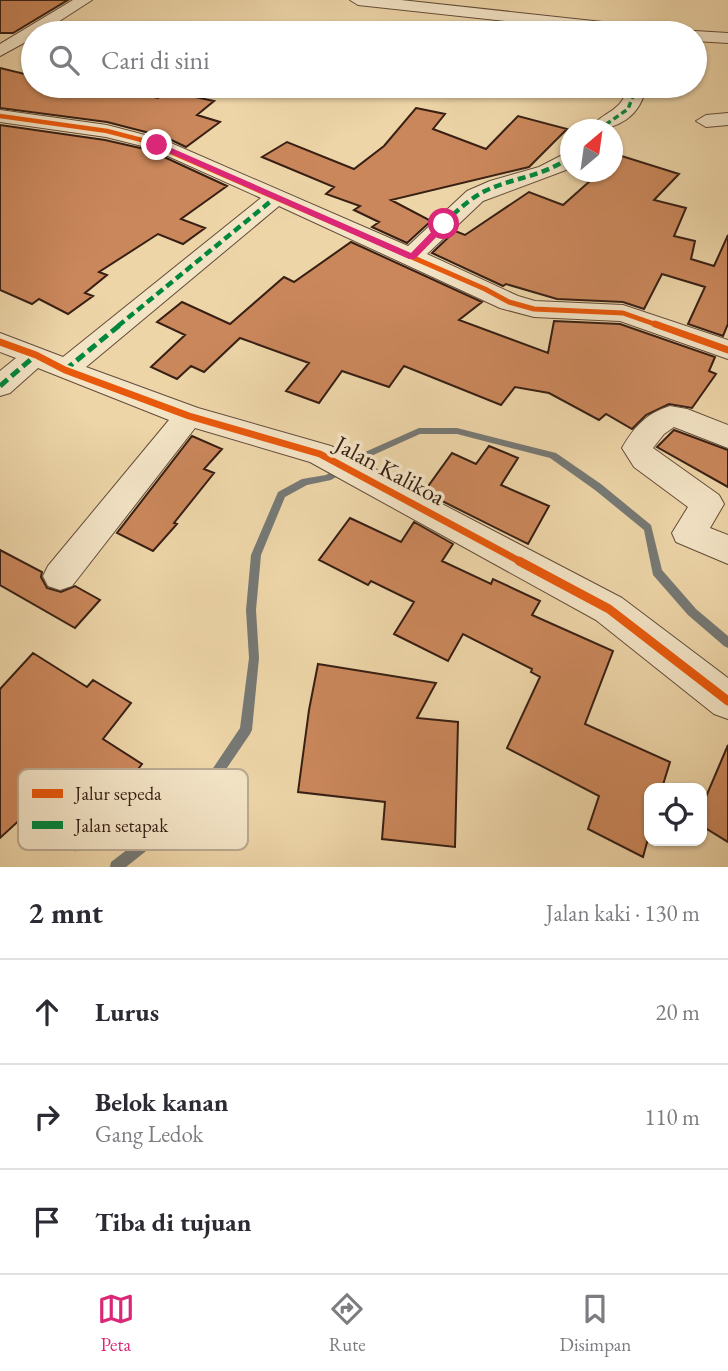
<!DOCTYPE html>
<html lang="id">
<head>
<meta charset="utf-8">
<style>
	:root { --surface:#fff; --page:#f7f7f7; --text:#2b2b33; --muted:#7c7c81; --line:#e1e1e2; --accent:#db2777 }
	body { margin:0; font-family:"EB Garamond",serif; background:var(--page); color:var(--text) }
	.controls { position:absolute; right:21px; bottom:21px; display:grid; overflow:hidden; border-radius:14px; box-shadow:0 2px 5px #0004 }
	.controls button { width:63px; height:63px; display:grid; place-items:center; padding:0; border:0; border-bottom:2px solid var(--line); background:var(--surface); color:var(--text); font:35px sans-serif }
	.compass { position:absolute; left:560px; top:119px; width:63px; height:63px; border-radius:50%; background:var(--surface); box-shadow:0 2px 5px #0004; rotate:29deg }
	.stop { position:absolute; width:21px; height:21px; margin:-16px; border:5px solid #db2777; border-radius:50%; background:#fff }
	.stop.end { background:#db2777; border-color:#fff; box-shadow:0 2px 7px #0008 }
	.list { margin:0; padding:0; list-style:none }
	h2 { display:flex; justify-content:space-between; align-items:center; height:91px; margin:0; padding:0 28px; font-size:30px }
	h2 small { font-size:23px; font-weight:400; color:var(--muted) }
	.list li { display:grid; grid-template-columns:46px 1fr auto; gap:21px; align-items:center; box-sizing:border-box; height:105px; padding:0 28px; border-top:2px solid var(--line) }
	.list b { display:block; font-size:26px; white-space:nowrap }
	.list p { margin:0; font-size:23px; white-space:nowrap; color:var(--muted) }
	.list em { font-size:23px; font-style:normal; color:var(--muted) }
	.icon { flex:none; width:38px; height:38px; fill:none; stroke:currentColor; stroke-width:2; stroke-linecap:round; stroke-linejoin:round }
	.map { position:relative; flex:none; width:728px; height:867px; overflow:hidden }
	.search { position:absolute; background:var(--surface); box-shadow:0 2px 5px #0004; left:21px; right:21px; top:21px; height:77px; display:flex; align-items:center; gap:18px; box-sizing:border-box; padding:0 24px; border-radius:38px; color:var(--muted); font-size:26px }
	.sheet { height:406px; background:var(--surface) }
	nav { display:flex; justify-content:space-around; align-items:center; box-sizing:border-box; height:98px; border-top:2px solid var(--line); background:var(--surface); font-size:19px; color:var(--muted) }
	nav a { display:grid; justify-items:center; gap:4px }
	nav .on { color:var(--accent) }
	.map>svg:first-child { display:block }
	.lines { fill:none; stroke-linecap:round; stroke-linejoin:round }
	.stream { fill:#767975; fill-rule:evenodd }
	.building { fill:#ca875b; stroke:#371f14; stroke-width:2 }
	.minor-casing { stroke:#644c39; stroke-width:2 }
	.minor { fill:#f3e4c6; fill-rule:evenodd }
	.quiet-far2 { stroke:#00873e; stroke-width:3.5; stroke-dasharray:6 3.5; stroke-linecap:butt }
	.quiet-far1 { stroke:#00873e; stroke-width:4.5; stroke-dasharray:8 4.5; stroke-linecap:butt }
	.quiet { stroke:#00873e; stroke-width:5; stroke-dasharray:10 5; stroke-linecap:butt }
	.cycleway-far3-casing { stroke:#f3e4c6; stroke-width:7 }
	.cycleway-far2-casing { stroke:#f3e4c6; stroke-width:9 }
	.cycleway-far1-casing { stroke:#f3e4c6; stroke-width:11 }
	.cycleway-casing { stroke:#f3e4c6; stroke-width:13 }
	.cycleway-far3 { stroke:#e8590c; stroke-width:4.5 }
	.cycleway-far2 { stroke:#e8590c; stroke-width:5 }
	.cycleway-far1 { stroke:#e8590c; stroke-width:7 }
	.cycleway { stroke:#e8590c; stroke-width:9 }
	.route { fill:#db2777 }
	.labels { text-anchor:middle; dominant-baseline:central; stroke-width:7; stroke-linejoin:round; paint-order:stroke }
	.street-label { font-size:24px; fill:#371f14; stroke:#f3e4c6 }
	.key { fill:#f3e4c6; stroke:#bba991; stroke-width:2 }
	.key-label { font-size:19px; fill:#371f14 }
</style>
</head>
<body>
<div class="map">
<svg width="728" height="867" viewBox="0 0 728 867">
	<rect width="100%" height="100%" fill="#edd5a8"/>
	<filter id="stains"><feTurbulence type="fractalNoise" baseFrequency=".00286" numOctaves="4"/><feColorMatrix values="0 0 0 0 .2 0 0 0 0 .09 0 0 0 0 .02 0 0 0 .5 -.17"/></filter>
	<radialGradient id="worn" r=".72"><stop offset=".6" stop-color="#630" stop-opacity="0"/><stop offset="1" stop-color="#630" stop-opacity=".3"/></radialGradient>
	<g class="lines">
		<path class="stream" d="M419 428H457L556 453 601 484 651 525 662 570 696 609 728 636V648L724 646 688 615 653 575 644 530 595 490 550 458 457 434H420L371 456 331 480 307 485 285 497 261 555 256 610 259 658 252 730 250 734 199 809 126 867H110L111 862 191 801 240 728 249 658 246 610 251 555 278 492 302 479 326 475 365 452Z"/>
	</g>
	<path class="building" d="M0 0H68L13 33H0Z
		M0 68 33 76V86H102L158 98 168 91 214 101 197 115 220 122 186 147 165 137 107 122 0 108Z
		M416 108 445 114 433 129 486 149 518 116 567 129 529 167 391 200 431 221 407 243 372 227 379 222 354 210 360 206 326 194 334 187 262 157 287 142 354 169 384 146Z
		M0 125 105 140 149 150 227 186 181 219 205 228 183 244 158 234 99 272 107 275 85 293 93 296 68 314 39 299 32 304 0 290Z
		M612 153 679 174 654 200 686 208 674 236 695 241 691 259 714 266 728 235V324L723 336 688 324 705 287 662 274 644 309 623 302 557 299 506 284 503 286 432 253 455 231 465 235 529 192 563 205 600 172H612Z
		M351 242 482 302 459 320 548 353 554 321 620 324 715 357 709 371 716 374 692 408 669 404 646 415 632 429 606 414 599 420 549 393 515 387 501 405 404 366 389 387 342 371 319 403 286 391 309 363 240 338 204 372 191 366 177 379 151 367 185 335 157 322 182 302 230 324 284 277 294 282Z
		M674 430 728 450V487L657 447Z
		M192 436 222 449 204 469 214 473 174 523 177 524 153 551 117 533Z
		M489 446 518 458 501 485 549 506 528 544 424 492 452 453 476 464Z
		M350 518 401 542 414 522 453 544 442 561 491 584 493 579 540 601 532 615 613 651 585 724 670 762 662 788H649V835L643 857 588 829 599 796 507 748 540 677 531 672 532 669 463 634 448 661 394 634 414 602 371 581 368 585 319 560Z
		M0 550 42 572 41 577 47 588 61 592 75 586 100 600 75 628 0 585Z
		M33 653 87 687 93 680 131 703 103 739 142 764 75 850 26 814 0 838V689Z
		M318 664 436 683 417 718 458 722 455 847 382 839 385 802 298 792 309 710Z
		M728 745V842L702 826V806Z"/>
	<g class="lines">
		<defs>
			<path id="minor" d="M73 0H92L41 33H33V38L0 56V44Z
				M350 0H401L658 28 666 33H615L358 5Z
				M695 31 728 33V43L695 41V33H688Z
				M628 86H646C641 117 617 130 588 130 604 110 622 113 628 86Z
				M0 110 107 125 164 140 408 246 467 191 490 181 539 167 570 151V167L566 170 483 201 427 254 518 296 535 301 623 305 728 340V359L620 321 534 317 500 308 279 206 86 367 198 408 331 446 622 598 728 678V719L714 714 596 620 310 462 195 428 72 586 60 590 48 586 43 576 48 566 169 420 38 368 10 393 0 396V371L16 358 0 352V333L63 357 261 198 150 148 106 137 0 122Z
				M728 113V125L706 127 696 121 706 115Z
				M670 406 687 409 728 425V448L674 427 664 434 653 448 719 495 724 504 710 528 728 535V564L676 542 672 533 688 507 634 467 622 448C634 427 647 413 670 406Z"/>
		</defs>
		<use href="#minor" class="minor-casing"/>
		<use href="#minor" class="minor"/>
		<path class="quiet-far2" d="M598 130 628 109 637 86"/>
		<path class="quiet-far1" d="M416 258 412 256C433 236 460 203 485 191 514 177 543 177 570 157
			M118 326 276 197"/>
		<path class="quiet" d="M65 370 121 324
			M0 386 36 355"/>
		<defs>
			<path id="cycleway-far3" d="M0 116 107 131 153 143"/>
			<path id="cycleway-far2" d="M146 141 485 289 509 302 534 309 623 313 660 326"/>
			<path id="cycleway-far1" d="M655 324 728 350
				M0 342 36 355 65 370 189 416 320 454 523 563"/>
			<path id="cycleway" d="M519 561 609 609 728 701"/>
		</defs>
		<use href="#cycleway-far3" class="cycleway-far3-casing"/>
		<use href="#cycleway-far2" class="cycleway-far2-casing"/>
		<use href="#cycleway-far1" class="cycleway-far1-casing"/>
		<use href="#cycleway" class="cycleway-casing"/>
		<use href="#cycleway-far3" class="cycleway-far3"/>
		<use href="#cycleway-far2" class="cycleway-far2"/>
		<use href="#cycleway-far1" class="cycleway-far1"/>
		<use href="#cycleway" class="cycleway"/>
	</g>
	<path class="route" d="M154 143H160L411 253 441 222 449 224 415 259H409L154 146Z"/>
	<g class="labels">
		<g class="street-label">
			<text transform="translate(390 470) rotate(28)">Jalan Kalikoa</text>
		</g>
	</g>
	<rect x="18" y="769" width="230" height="81" rx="10" class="key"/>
	<rect x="32" y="789" width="31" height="9" fill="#e8590c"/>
	<rect x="32" y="821" width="31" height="8" fill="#00873e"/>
	<g class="key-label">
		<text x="75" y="800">Jalur sepeda</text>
		<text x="75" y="832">Jalan setapak</text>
	</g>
	<rect width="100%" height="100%" filter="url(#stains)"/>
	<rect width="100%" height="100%" fill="url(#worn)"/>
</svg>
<div class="controls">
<button><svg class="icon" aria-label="locate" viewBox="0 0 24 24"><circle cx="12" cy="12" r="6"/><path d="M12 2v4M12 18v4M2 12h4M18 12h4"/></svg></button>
</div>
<svg class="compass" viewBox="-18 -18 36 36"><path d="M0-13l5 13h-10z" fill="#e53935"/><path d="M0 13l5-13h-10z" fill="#7c7c81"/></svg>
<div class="stop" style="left:444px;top:224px"></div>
<div class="stop end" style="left:157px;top:145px"></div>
<div class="search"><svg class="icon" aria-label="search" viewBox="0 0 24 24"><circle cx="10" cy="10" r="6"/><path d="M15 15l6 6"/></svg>Cari di sini</div>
</div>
<section class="sheet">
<h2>2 mnt<small>Jalan kaki · 130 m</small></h2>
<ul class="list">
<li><svg class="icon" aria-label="ahead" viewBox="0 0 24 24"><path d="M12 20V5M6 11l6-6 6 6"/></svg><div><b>Lurus</b></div><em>20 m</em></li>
<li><svg class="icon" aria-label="right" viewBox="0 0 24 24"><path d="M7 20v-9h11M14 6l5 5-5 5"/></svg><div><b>Belok kanan</b><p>Gang Ledok</p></div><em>110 m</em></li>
<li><svg class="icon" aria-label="arrive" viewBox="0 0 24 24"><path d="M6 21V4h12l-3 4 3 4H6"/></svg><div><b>Tiba di tujuan</b></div></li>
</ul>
</section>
<nav>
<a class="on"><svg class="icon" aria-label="map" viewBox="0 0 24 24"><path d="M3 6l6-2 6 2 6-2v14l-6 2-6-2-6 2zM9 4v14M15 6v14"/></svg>Peta</a>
<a><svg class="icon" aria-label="directions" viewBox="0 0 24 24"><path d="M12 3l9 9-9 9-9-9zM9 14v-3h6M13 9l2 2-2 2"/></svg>Rute</a>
<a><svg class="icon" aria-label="saved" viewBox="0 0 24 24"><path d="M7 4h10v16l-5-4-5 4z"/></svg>Disimpan</a>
</nav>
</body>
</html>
